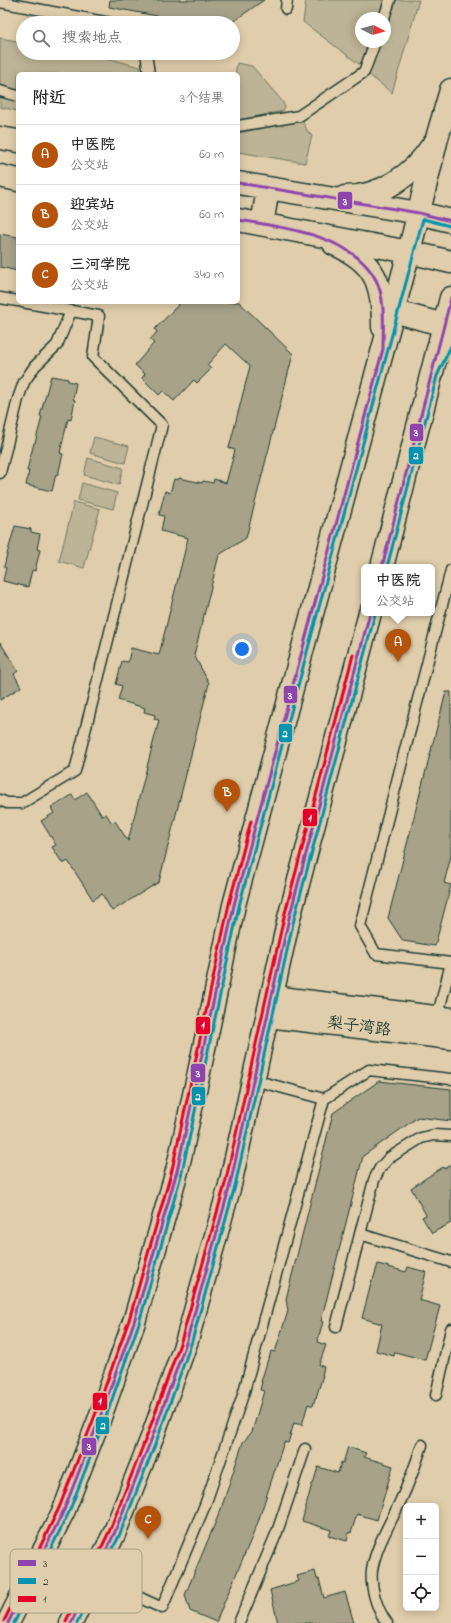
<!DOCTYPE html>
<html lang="zh">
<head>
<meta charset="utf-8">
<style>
	:root { --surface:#fff; --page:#f6f6f6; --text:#222; --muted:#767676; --line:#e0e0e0; --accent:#b45309 }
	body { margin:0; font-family:"Indie Flower","LXGW WenKai TC",sans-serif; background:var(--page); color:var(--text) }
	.controls { position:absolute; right:12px; bottom:12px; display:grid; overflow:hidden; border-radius:6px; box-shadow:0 2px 10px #0003 }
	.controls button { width:36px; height:36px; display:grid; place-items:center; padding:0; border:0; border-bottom:1px solid var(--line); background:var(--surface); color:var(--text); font:20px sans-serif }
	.compass { position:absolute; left:355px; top:12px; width:36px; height:36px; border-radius:50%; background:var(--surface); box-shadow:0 2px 10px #0003; rotate:96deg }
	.you { position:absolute; left:242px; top:649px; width:14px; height:14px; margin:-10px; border:3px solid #fff; border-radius:50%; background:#1a73e8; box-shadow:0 0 0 6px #1a73e833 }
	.badge { display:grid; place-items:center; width:26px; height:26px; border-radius:50%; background:var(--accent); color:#fff; font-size:13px; font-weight:700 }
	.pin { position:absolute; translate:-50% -33px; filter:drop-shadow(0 1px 2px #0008) }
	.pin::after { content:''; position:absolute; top:21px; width:14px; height:12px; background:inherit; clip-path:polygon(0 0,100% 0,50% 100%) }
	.popup { position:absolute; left:361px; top:564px; width:74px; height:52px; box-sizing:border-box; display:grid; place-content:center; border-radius:6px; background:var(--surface); filter:drop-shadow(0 1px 3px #0005); font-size:13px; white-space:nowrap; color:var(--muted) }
	.popup b { font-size:15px; color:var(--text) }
	.popup::after { content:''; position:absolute; left:50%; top:100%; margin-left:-8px; border:8px solid transparent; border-top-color:var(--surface) }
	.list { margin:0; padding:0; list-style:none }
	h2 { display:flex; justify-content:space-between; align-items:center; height:52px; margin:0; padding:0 16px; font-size:17px }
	h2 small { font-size:13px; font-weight:400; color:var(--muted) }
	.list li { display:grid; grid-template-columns:26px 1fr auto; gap:12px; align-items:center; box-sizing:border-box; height:60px; padding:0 16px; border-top:1px solid var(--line) }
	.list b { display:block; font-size:15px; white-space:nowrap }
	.list p { margin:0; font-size:13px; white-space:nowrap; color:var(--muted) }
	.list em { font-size:13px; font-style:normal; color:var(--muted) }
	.icon { flex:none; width:22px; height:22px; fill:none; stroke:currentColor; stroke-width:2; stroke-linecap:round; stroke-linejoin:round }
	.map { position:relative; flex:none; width:451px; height:1623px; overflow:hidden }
	.search { position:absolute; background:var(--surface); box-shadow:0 2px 10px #0003; left:16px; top:16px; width:224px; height:44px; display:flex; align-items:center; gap:10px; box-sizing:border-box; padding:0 14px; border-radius:22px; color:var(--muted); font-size:15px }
	.panel { position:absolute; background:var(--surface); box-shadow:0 2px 10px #0003; left:16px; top:72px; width:224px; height:232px; border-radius:6px }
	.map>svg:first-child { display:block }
	.green { fill:#bdb396; stroke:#6e7865 }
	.building { fill:#a7a288; stroke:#1f3d34 }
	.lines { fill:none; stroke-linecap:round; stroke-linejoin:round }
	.lane-casing { stroke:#1f3d34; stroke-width:13 }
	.secondary-casing { stroke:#1f3d34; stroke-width:25 }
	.primary-casing { stroke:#1f3d34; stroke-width:25 }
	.lane { stroke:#e0cdab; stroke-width:10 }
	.secondary { stroke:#e0cdab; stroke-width:22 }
	.primary { stroke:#e0cdab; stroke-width:22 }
	.bus-1-casing { stroke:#e0cdab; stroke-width:6 }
	.bus-2-casing { stroke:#e0cdab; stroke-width:6 }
	.bus-3-casing { stroke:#e0cdab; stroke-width:6 }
	.bus-1 { stroke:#8e44ad; stroke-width:3 }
	.bus-2 { stroke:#0693af; stroke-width:3 }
	.bus-3 { stroke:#e4002b; stroke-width:3 }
	.labels { text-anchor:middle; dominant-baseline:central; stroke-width:3; stroke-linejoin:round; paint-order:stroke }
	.street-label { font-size:16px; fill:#1f3d34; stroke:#e0cdab }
	.key { fill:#e0cdab; stroke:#a6a287; stroke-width:1 }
	.key-label { font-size:11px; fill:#1f3d34 }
	.line-badge { stroke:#e0cdab; stroke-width:1.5 }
	.badge-label { font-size:11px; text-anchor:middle; font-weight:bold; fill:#fff }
</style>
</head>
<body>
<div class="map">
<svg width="451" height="1623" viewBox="0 0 451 1623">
	<rect width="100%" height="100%" fill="#e0cdab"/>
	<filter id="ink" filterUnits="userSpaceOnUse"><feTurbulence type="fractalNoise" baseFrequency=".025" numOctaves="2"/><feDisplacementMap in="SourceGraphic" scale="8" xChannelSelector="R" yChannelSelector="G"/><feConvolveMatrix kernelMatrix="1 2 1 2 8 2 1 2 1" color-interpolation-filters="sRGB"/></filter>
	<g filter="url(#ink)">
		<path class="green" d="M306 0H384L378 18H361V42H370L363 61 359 64 303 22Z
			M396 0H419L392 93 368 74 380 42H385V30Z
			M0 38 23 42V53H83L103 57 140 67 141 74H18V92L0 87Z
			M237 63 252 66 282 101 285 107 283 111 238 120V74H235Z
			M0 96 18 101V111L0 107Z
			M302 121 308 132 312 136 305 163 238 152V133Z
			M94 437 129 446 125 463 90 453Z
			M88 458 123 468 119 485 84 475Z
			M82 483 117 493 113 509 78 500Z
			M74 502 100 509 84 568 59 561Z"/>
		<path class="building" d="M110 0H264L231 23H194L109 7Z
			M0 234 18 237V271L0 267Z
			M181 302H239L293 354 246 538 219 555 194 655 209 683 159 882 112 911 102 894 93 900 68 861 63 864 52 847 56 845 41 821 54 813 51 808 72 795 75 800 87 792 102 816 106 814 112 823 115 821 128 841 159 720 154 719 155 715 144 712 145 708 118 700 122 686 116 684 122 661 128 662 131 648 159 655 188 538 161 531 164 516 159 515 165 491 170 493 174 479 178 480 179 478 202 483 203 481 213 483 214 479 226 483 235 450 229 448 250 366 226 344 207 365 211 369 197 383 194 380 174 401 163 391 159 395 142 378 145 374 135 365 154 343 150 340 157 332 155 329Z
			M51 376 68 379V381L76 383 73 399 75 400 71 420 68 419 60 453 63 454 58 475 56 474 52 491 26 485 29 471H27L29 462 34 443H35L42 417 40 416Z
			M15 526 31 529V532L40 534 37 549 40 550 35 571 32 570 28 587 3 581 6 568 4 567 6 558Z
			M0 642 18 671 14 674 21 687 0 700Z
			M446 692H451V856L444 883 451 885 435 946 403 941 388 918Z
			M379 1081 451 1089V1121L418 1117 363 1156 321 1321 323 1322 317 1342 326 1345 319 1365 324 1367 322 1375H323L316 1398H315L313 1406 308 1404 302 1425 294 1423 288 1443 284 1442 257 1525 216 1622 190 1611 185 1595 221 1509 243 1442 252 1432 264 1391 260 1390 262 1382H261L268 1359H269L271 1351 275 1352 288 1311 286 1299 333 1113Z
			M451 1164V1223L432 1233 422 1217 426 1215 411 1188 443 1167 444 1169Z
			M378 1264 406 1272 408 1267 426 1272 419 1300 440 1306 425 1360 395 1352 394 1356 376 1351 382 1324 362 1318 372 1280H373Z
			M348 1447 366 1453 364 1457 393 1466 377 1520 357 1514 351 1533 349 1532 347 1541 329 1536 331 1530 302 1521 312 1484H313L318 1467 338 1473 341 1462 343 1463Z
			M315 1571 317 1579H319L324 1598 345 1592 354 1623H278L270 1590 299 1581 297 1576Z"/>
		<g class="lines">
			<defs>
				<path id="lane" d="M0 2 110 23
					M286 9 287 0
					M384 18 390 0
					M146 53 149 74
					M0 91 18 96
					M238 126 299 116 364 72 375 42
					M0 298 18 301
					M0 473 18 399 24 382 35 366 57 345 71 311
					M0 800 7 803H22L75 771 162 425 93 357 99 316 22 302
					M437 1018 451 963 376 954 360 926 451 570
					M254 1080 324 1099
					M360 1234 451 1262
					M336 1327 374 1180 380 1168 389 1158 421 1138 434 1135 451 1136
					M436 1395 451 1329
					M93 1576 162 1608 205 1505 243 1395 324 1099 369 1070 451 1079
					M239 1623 277 1532 305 1449
					M387 1623C377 1610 370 1587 372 1570 376 1546 390 1524 400 1502 409 1483 416 1464 422 1445"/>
				<path id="secondary" d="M272 997 451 1019
					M268 1016 451 1038"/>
				<path id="primary" d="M0 138 18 141
					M0 176 18 180
					M238 183 419 213 451 221
					M345 197C381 197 413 175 432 146
					M238 220 409 252 451 262
					M262 224 268 189
					M334 244C376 262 383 284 383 327
					M393 311 444 325
					M382 567 451 298
					M8 1623 64 1510 99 1420 134 1322 177 1171 198 1077 234 905 409 252 437 138 451 90
					M71 1623 114 1534 153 1435 187 1340 230 1185 289 918 370 613"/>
			</defs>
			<use href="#lane" class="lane-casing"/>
			<use href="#secondary" class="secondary-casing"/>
			<use href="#primary" class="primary-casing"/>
			<use href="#lane" class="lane"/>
			<use href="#secondary" class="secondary"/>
			<use href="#primary" class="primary"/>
			<defs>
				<path id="bus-1" d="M238 183 419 213 451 221
					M382 567 451 298
					M8 1623 64 1510 99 1420 134 1322 177 1171 234 905 383 349C383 327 386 300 376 280 353 235 283 227 238 220
					M71 1623 114 1534 153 1435 187 1340 230 1185 289 918 370 613"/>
				<path id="bus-2" d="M387 567 437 376 451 346
					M14 1623 69 1512 104 1422 139 1323 182 1172 239 906 423 219 450 226
					M77 1623 119 1536 158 1437 192 1341 235 1186 294 919 375 614"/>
				<path id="bus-3" d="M4 1621 59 1508 94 1418 129 1320 172 1170 229 904 251 821
					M66 1621 109 1532 148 1433 182 1338 225 1184 284 917 353 655"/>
			</defs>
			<use href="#bus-1" class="bus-1-casing"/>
			<use href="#bus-2" class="bus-2-casing"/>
			<use href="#bus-3" class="bus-3-casing"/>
			<use href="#bus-1" class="bus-1"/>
			<use href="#bus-2" class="bus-2"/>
			<use href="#bus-3" class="bus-3"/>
		</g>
	</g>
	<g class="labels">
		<g class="street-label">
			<text transform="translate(359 1027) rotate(7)">梨子湾路</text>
		</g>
	</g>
	<rect x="10" y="1549" width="132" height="64" rx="6" class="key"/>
	<rect x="18" y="1560" width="18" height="6" fill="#8e44ad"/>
	<rect x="18" y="1578" width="18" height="6" fill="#0693af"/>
	<rect x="18" y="1596" width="18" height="6" fill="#e4002b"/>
	<g class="key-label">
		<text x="43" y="1567">3</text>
		<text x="43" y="1585">2</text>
		<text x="43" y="1603">1</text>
	</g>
	<g class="line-badge">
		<rect x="337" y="191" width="16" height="19" rx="4" fill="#8e44ad"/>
		<rect x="409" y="423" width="15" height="19" rx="4" fill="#8e44ad"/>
		<rect x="408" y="446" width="16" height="19" rx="4" fill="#0693af"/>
		<rect x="283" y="685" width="15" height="19" rx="4" fill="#8e44ad"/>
		<rect x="278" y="723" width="15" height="20" rx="4" fill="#0693af"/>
		<rect x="302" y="808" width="16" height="19" rx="4" fill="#e4002b"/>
		<rect x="195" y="1016" width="16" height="19" rx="4" fill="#e4002b"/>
		<rect x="190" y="1063" width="16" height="20" rx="4" fill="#8e44ad"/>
		<rect x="191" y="1086" width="15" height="20" rx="4" fill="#0693af"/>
		<rect x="92" y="1392" width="16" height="19" rx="4" fill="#e4002b"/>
		<rect x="95" y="1416" width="15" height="19" rx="4" fill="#0693af"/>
		<rect x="81" y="1437" width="16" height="19" rx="4" fill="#8e44ad"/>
	</g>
	<g class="badge-label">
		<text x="345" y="205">3</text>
		<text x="416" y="436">3</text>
		<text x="416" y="459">2</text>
		<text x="290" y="699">3</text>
		<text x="285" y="737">2</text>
		<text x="310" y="822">1</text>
		<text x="203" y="1029">1</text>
		<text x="198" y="1077">3</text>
		<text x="198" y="1100">2</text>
		<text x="100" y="1405">1</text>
		<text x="103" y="1429">2</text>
		<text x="89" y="1450">3</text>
	</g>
</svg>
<div class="controls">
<button>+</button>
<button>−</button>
<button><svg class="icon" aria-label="locate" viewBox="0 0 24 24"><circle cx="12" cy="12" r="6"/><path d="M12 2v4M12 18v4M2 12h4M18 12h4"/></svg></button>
</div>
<svg class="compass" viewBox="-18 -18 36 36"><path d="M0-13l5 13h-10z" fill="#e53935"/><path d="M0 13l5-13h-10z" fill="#767676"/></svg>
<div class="you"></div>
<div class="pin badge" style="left:398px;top:662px">A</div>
<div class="popup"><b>中医院</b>公交站</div>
<div class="pin badge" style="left:227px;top:812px">B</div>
<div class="pin badge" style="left:148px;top:1539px">C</div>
<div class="search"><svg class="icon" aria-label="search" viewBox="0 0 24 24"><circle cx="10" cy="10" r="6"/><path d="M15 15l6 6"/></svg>搜索地点</div>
<section class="panel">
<h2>附近<small>3个结果</small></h2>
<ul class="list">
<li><span class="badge">A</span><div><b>中医院</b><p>公交站</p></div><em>60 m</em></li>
<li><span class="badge">B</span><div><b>迎宾站</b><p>公交站</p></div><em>60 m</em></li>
<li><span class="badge">C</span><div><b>三河学院</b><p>公交站</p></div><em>340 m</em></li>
</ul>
</section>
</div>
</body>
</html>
